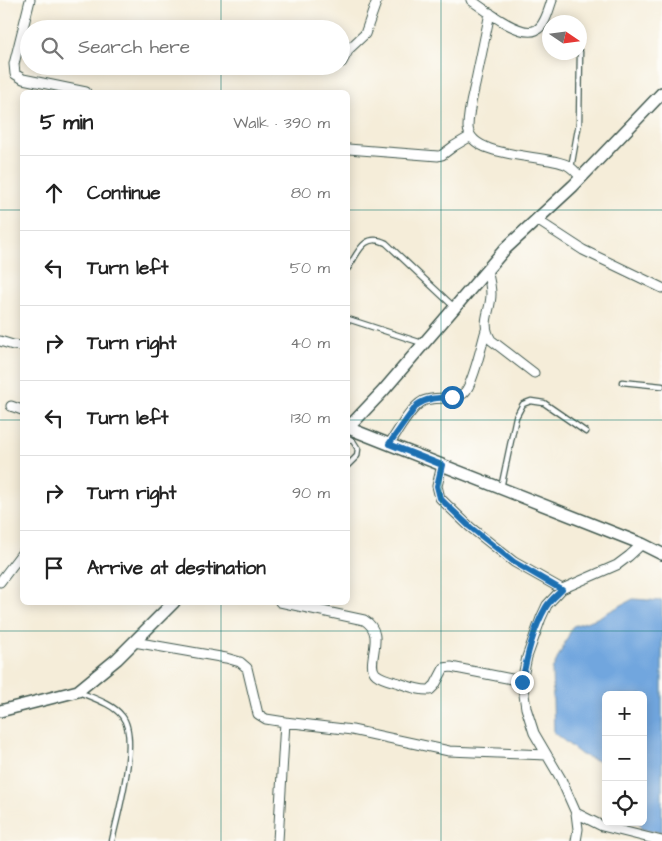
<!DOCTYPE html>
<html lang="en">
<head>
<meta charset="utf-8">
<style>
	:root { --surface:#fff; --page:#f6f6f6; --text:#222; --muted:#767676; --line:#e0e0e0 }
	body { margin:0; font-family:"Architects Daughter",sans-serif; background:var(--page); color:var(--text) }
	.controls { position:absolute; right:15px; bottom:15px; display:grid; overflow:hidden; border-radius:8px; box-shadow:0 2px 12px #0003 }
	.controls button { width:45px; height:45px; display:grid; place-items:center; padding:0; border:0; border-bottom:1px solid var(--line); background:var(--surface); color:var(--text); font:25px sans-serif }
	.compass { position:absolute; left:542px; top:15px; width:45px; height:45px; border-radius:50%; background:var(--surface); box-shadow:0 2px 12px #0003; rotate:103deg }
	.stop { position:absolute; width:15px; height:15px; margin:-11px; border:4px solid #1f6fb2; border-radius:50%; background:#fff }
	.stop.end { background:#1f6fb2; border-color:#fff; box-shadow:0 1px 5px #0008 }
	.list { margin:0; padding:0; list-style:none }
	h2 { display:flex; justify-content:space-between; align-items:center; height:65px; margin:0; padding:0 20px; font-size:21px }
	h2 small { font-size:16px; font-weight:400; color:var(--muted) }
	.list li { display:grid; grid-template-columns:32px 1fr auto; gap:15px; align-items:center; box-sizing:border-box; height:75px; padding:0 20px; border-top:1px solid var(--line) }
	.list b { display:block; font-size:19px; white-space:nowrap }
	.list em { font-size:16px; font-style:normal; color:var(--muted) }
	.icon { flex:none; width:28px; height:28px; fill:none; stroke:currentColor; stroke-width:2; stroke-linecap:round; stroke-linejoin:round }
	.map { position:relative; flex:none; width:662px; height:841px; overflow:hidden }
	.search { position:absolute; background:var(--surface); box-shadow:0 2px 12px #0003; left:20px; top:20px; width:330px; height:55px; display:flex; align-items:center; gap:12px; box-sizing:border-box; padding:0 18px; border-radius:28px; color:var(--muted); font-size:19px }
	.panel { position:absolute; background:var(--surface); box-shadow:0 2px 12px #0003; left:20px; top:90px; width:330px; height:515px; border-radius:8px }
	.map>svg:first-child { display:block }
	.water { fill:#71a6de; stroke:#487289 }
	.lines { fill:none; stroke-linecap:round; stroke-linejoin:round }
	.service-casing { stroke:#3f574d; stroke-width:7 }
	.minor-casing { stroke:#3f574d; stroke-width:11 }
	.tertiary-casing { stroke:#3f574d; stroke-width:14 }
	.service { stroke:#fff; stroke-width:4.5 }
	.minor { stroke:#fff; stroke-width:9 }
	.tertiary { stroke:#fff; stroke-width:11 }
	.route { stroke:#1f6fb2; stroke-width:6 }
	.grid { fill:none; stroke:#0f766e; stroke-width:1; stroke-opacity:0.55 }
</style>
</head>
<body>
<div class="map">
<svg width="662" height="841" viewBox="0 0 662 841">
	<rect width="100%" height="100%" fill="#fdfcf7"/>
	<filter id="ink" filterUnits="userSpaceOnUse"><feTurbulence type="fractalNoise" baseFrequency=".02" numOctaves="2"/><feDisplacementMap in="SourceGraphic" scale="10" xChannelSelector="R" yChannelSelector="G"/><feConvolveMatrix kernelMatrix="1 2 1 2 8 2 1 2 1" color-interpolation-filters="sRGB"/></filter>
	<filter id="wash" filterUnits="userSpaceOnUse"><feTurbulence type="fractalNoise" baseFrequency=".0096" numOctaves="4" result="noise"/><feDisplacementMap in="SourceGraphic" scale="20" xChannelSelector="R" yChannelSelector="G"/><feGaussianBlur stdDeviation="1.12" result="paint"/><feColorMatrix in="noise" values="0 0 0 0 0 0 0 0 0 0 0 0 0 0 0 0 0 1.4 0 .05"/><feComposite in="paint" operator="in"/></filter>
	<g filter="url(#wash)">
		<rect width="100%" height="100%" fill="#f5edd9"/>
		<path class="water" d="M633 599 662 601V832L641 829 639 822H643V695H606V764L582 755 554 733 552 670 573 626 595 619Z"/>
	</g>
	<g filter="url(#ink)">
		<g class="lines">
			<defs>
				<path id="service" d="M571 168 579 123 580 52
					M348 268C358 253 364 232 386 243L453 306
					M348 319 422 343
					M622 382 662 386
					M348 438 353 441 358 449 357 456 348 465
					M501 488 516 417 523 404 531 401 544 403 586 432
					M79 692C93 698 113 704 122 716 140 738 118 813 112 841"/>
				<path id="minor" d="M30 0 14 64 15 74 23 79 86 92
					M471 0C484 9 520 38 536 30 545 26 549 9 552 0
					M490 13C485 37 480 61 475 85 472 98 468 113 468 127 469 159 546 154 567 165 573 168 577 173 581 178
					M342 62 349 49 365 34 377 0
					M348 149 438 156 442 155 454 146 471 136
					M537 220 583 250 662 288
					M487 270C489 278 491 286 491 294 491 312 480 322 491 340L534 373
					M0 341 13 345 22 346
					M11 406 22 410
					M389 444C398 432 410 408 423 401 435 395 454 402 464 393 473 385 482 343 486 330
					M442 465 437 486 440 498 446 504 470 527 514 562 562 589
					M642 544 629 556 617 565 562 589 547 605 541 618 527 657 522 681 526 708 534 733 561 779 576 813 602 826 662 841
					M0 582 22 553
					M280 602 364 620C388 634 364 663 376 674 382 679 392 681 399 683 408 686 419 691 430 690L435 685 444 668 451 667 522 681
					M134 642 226 658 240 662 247 668 258 714 266 719 285 722 278 841
					M285 722 352 730 449 751 547 755
					M576 813 578 829 576 841"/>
				<path id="tertiary" d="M348 428 383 391 505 249 573 186 662 93
					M348 428 642 544 662 554
					M0 711 78 691 117 659 174 602"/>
			</defs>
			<use href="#service" class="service-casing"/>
			<use href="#minor" class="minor-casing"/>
			<use href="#tertiary" class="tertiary-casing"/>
			<use href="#service" class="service"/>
			<use href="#minor" class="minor"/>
			<use href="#tertiary" class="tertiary"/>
		</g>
	</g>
	<g class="lines" filter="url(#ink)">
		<path class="route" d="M452 397C440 398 428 397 417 405L389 444 442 465 437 486 440 498 446 504 470 527 514 562 562 590C557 595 550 600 546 607 533 629 527 656 522 682"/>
	</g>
	<path class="grid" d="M221 0V29M441 0V841M221 66V92M0 210H22M348 210H662M0 420H22M348 420H662M221 602V841M0 631H662"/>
</svg>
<div class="controls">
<button>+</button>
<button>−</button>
<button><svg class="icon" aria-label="locate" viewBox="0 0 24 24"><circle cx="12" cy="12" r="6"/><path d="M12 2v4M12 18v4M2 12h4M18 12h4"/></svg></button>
</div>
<svg class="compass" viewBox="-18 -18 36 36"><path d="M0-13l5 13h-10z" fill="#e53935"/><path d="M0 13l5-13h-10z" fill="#767676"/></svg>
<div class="stop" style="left:452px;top:397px"></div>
<div class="stop end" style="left:522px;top:682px"></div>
<div class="search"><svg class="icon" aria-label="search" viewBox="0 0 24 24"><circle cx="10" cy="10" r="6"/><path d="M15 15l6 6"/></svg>Search here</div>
<section class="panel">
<h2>5 min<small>Walk · 390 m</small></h2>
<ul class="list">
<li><svg class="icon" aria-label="ahead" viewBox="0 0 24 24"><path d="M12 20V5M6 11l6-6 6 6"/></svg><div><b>Continue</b></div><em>80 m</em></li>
<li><svg class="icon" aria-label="left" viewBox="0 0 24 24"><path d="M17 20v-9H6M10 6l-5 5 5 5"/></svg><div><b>Turn left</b></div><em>50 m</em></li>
<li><svg class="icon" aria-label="right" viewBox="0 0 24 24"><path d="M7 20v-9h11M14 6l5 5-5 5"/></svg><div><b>Turn right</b></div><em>40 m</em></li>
<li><svg class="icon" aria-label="left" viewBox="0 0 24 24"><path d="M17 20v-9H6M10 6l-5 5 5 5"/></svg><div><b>Turn left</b></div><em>130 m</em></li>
<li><svg class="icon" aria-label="right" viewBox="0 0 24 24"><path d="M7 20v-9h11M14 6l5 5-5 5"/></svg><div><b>Turn right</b></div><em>90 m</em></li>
<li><svg class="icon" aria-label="arrive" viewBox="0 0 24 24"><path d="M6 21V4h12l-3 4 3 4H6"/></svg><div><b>Arrive at destination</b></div></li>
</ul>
</section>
</div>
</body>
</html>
